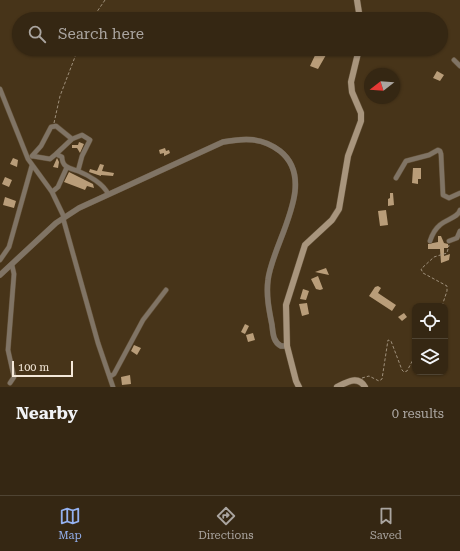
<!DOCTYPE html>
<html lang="en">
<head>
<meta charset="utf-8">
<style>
	:root { --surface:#352713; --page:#3d2f1c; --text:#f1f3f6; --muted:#aaa5a0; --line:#4f4433; --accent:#95b2f1 }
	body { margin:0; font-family:"Roboto Serif",serif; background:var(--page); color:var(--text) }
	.controls { position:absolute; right:12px; bottom:12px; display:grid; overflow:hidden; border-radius:8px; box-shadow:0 1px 3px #0004 }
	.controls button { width:36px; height:36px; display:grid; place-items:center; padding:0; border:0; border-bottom:1px solid var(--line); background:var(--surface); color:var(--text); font:20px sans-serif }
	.compass { position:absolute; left:364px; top:68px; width:36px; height:36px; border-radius:50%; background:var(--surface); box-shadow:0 1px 3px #0004; rotate:253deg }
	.scale { position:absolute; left:12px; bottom:10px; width:61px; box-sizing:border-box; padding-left:4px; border:2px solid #f4e8d9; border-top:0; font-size:11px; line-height:14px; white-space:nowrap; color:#f4e8d9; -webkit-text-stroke:3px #473419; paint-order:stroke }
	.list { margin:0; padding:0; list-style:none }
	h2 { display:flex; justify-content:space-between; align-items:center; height:52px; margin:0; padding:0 16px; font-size:17px }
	h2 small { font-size:13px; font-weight:400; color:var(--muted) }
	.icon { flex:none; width:22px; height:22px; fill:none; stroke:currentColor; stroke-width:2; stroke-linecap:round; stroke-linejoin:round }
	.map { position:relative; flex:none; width:460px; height:387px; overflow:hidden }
	.search { position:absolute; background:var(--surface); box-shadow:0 1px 3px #0004; left:12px; right:12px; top:12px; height:44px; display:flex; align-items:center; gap:10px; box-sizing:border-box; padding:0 14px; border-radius:22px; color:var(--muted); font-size:15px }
	.sheet { height:108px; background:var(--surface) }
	nav { display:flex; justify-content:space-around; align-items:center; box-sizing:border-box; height:56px; border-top:1px solid var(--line); background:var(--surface); font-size:11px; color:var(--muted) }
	nav a { display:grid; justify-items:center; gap:2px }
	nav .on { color:var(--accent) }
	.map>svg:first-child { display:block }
	.building { fill:#b99d79 }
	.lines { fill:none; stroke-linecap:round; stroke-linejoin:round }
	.minor-casing { stroke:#635138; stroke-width:5.5 }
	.tertiary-casing { stroke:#635138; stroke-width:6 }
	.secondary-casing { stroke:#635138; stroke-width:7 }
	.path { stroke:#9f907b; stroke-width:1; stroke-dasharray:3 2; stroke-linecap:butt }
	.minor { stroke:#807465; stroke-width:4.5 }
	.tertiary { stroke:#807465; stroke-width:5.5 }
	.secondary { stroke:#a8957d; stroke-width:6 }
</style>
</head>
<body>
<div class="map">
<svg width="460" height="387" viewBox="0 0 460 387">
	<rect width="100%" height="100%" fill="#473419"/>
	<path class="building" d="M317 51 326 55 318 69 310 66Z
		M437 71 444 75 440 81 433 78Z
		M79 142 84 144 80 153 77 148H72V145H78Z
		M165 148 166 151 169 150 170 153 164 156V153L160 154 159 150Z
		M13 158 18 160 17 167 10 164Z
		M57 158 59 162 58 168 53 167Z
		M100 164 104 165 102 171 114 173 113 176 101 175V176L89 172 90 169 97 171Z
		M413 168H421V179H418V184L412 183Z
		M69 172 93 184 94 188 87 186 85 190 64 182Z
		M5 177 12 180 9 187 2 184Z
		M390 193H393L394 205 388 206V199L390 198Z
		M5 197 16 201 14 208 3 205Z
		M386 210 388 225 380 226 378 211Z
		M438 236H441L444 243 448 244V248H444V256L450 254 449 260 441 263 440 249H428V244L438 242Z
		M326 268 329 275 315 272Z
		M318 276 323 289 320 290 316 289 311 279Z
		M378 286 381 288 378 293 396 305 392 311 369 296 375 287Z
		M303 289 309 291 306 300 300 299Z
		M307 303 309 314 302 316 299 304Z
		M404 313 407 317 402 321 398 317Z
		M245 324 249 326 245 334 241 332Z
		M253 333 255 340 248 342 246 335Z
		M134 345 141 348 137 355 131 351Z
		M130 375 131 384 122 385 121 377Z"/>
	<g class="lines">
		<defs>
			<path id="minor" d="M454 60 460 66
				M0 89 28 159 52 192 64 217
				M72 139 82 135 90 140 82 156 78 171C88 175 104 184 108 194
				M32 156 41 146 51 127 56 126 72 139 56 154
				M32 156 50 159 56 154 62 157C62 167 69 168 78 171
				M396 178 406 161 429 155 438 150 440 151 441 154 443 195 449 198 460 193
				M52 192 58 187 67 167
				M63 218 98 343 113 387
				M430 241C432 235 435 229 440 225 446 219 458 218 460 210
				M449 241 457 238 460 231
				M0 260 9 247 32 165
				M111 376 114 374 143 320 166 290
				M10 383 14 377 8 350 14 274 12 265"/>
			<path id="tertiary" d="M0 275 56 223 79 208 223 142C244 138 262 137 280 151 319 182 272 243 268 280 266 295 269 310 272 325 273 333 273 342 281 346H287"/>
			<path id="secondary" d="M357 0 360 19
				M299 387 296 381 287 346 286 305 305 245 332 220 339 209 348 156 361 121V113L352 92 351 82 359 49
				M337 387C347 382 358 375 365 387"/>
		</defs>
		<use href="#minor" class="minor-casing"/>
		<use href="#tertiary" class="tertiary-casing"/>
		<use href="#secondary" class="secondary-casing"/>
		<path class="path" d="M92 19 105 0
			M54 123 60 96 78 49
			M442 306 447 291V286L423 273 421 269 434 257 447 253 449 245
			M362 378 369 376 379 381 382 379 388 340 391 341 402 370 404 372 407 371 415 356"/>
		<use href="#minor" class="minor"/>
		<use href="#tertiary" class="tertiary"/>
		<use href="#secondary" class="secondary"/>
	</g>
</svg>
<div class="controls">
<button><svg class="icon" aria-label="locate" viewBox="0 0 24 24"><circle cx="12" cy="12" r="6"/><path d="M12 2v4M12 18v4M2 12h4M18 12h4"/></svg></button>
<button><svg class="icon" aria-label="layers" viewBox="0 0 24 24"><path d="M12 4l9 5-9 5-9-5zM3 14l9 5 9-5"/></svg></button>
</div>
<svg class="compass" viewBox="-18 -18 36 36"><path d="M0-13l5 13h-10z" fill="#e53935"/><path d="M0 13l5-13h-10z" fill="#aaa5a0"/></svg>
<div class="scale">100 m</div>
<div class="search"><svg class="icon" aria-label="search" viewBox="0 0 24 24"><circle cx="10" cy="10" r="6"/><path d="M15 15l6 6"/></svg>Search here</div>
</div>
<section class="sheet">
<h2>Nearby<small>0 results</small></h2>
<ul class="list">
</ul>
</section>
<nav>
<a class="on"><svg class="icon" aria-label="map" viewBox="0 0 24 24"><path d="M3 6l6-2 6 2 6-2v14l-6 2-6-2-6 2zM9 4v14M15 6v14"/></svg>Map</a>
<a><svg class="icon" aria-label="directions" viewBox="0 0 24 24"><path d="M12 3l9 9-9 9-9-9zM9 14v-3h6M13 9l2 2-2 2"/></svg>Directions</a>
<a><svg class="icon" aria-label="saved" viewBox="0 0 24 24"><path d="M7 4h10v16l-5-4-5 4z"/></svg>Saved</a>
</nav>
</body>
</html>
